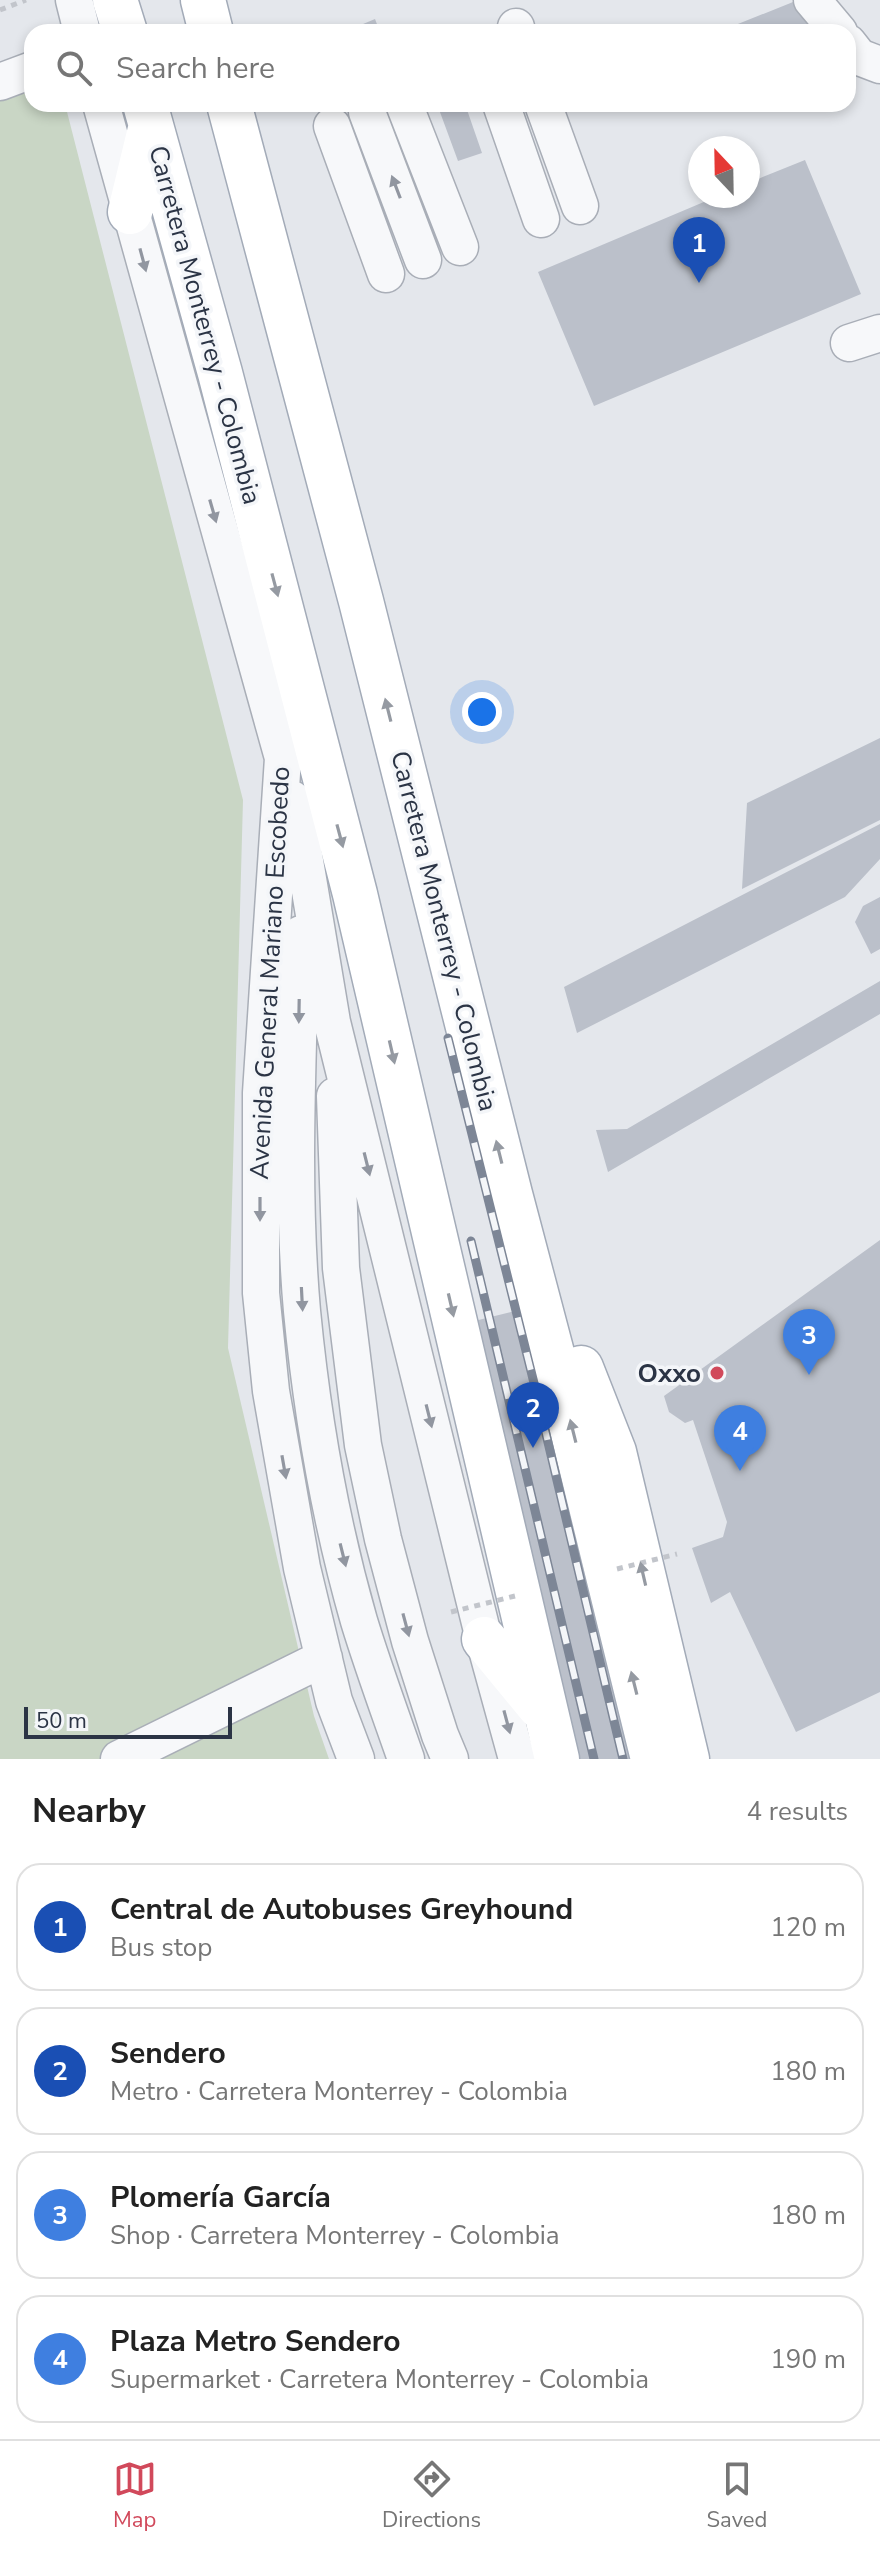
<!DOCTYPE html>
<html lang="en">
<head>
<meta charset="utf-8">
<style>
	:root { --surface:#fff; --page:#f2f2f2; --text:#222; --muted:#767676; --line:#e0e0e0; --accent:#d1495b }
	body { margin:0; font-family:"Nunito Sans",sans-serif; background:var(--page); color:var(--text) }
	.compass { position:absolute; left:688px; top:136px; width:72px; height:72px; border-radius:50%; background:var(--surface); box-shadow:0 4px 12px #0003; rotate:338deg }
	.scale { position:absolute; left:24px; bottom:20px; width:208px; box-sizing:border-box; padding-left:8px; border:4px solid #2b3445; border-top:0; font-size:22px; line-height:28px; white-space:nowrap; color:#2b3445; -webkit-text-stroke:6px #f4f6f9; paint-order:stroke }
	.you { position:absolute; left:482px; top:712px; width:28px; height:28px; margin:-20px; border:6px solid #fff; border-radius:50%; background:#1a73e8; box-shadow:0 0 0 12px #1a73e833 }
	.badge { display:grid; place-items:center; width:52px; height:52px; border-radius:50%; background:var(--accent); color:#fff; font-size:26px; font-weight:700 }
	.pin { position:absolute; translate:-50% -66px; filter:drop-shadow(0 2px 4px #0008) }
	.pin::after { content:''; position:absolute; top:42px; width:28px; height:24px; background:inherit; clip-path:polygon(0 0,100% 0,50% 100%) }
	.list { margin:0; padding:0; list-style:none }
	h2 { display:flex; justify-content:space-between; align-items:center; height:104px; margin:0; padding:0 32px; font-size:34px }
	h2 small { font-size:26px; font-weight:400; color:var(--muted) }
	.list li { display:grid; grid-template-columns:52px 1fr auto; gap:24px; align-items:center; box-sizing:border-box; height:128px; margin:0 16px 16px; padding:0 16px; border:2px solid var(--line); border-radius:24px }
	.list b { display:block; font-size:30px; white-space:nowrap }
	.list p { margin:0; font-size:26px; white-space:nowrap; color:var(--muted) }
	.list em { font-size:26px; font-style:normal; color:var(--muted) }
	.icon { flex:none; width:44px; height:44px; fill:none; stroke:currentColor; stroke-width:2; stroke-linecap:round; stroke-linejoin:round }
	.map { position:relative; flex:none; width:880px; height:1759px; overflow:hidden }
	.search { position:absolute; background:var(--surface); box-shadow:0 4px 12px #0003; left:24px; right:24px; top:24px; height:88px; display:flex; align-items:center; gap:20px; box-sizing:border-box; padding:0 28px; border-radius:24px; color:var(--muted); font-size:30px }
	.sheet { height:680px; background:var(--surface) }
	nav { display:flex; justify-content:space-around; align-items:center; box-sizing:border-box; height:112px; border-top:2px solid var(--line); background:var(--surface); font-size:22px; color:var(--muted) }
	nav a { display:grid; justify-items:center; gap:4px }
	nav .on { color:var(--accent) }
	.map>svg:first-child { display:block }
	.green { fill:#c9d6c5 }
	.building { fill:#bbc0ca }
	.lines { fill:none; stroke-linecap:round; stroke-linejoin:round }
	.minor-casing { stroke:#a9aeb7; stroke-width:39 }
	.major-casing { stroke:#a3abb8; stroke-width:47 }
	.path { stroke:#c2c5cb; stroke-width:5; stroke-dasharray:6 6; stroke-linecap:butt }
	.minor { stroke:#f7f8fa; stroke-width:36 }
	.major { stroke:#fff; stroke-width:44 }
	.rail-casing { stroke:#7d8696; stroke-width:9 }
	.rail { stroke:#f4f6f9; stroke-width:6; stroke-dasharray:18; stroke-linecap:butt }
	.path-bridge { stroke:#c2c5cb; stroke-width:5; stroke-dasharray:6 6; stroke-linecap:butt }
	.oneway { fill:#9196a0 }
	.oneway2 { fill:#959aa2 }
	.poi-dot { fill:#d1495b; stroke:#f4f6f9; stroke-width:3 }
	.labels { text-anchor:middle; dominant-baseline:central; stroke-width:7; stroke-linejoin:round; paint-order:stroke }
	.street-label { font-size:26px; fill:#2b3445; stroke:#f4f6f9 }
	.poi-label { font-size:26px; font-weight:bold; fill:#2b3445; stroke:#f4f6f9; text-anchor:end }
</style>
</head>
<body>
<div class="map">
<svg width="880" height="1759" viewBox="0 0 880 1759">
	<rect width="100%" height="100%" fill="#e4e7ec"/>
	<path class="green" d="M32 89V104H65L243 800 228 1348 314 1716 329 1759H0V101Z"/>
	<path class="building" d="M798 0 818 32H718Z
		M375 19 380 32H344Z
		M437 104H465L482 153 458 161Z
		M805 160 861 294 594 406 538 272 718 196H748V183Z
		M880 738V820L742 889 747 803Z
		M880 824V859L845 897 577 1033 564 987Z
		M880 897V949L871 954 855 922 863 906Z
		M880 981V1014L608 1172 596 1130 627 1129Z
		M880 1240V1692L796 1732 730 1592 711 1603 692 1548 723 1537 727 1522 693 1420 685 1423 669 1412 664 1396Z
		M552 1302 663 1759H555L450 1327Z"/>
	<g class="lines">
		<defs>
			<path id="minor" d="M74 0 82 32
				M812 0 839 32
				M516 27 517 32
				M848 43 859 57 880 65
				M0 82 32 70
				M101 104 283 758 261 1093V1293L271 1391 302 1568 334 1701 356 1759
				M404 104 460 247
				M501 104 541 219
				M543 104 580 206
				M367 112 423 260
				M332 126 386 274
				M849 343 880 333
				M292 799 303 849 332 1022 484 1639 517 1759
				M301 934C298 1059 291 1186 302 1311 312 1415 330 1520 359 1621 373 1667 390 1713 406 1759
				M335 1096 341 1268 363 1445 383 1539 410 1641 440 1735 450 1759
				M119 1759 324 1658"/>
			<path id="major" d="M115 0 125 32
				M203 0 211 32
				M145 104 220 373 355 894 557 1759
				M229 104 361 601 510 1194 572 1429 653 1759
				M130 212 150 129
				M581 1368 614 1452 687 1759
				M484 1639 540 1707"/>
		</defs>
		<use href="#minor" class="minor-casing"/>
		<use href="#major" class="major-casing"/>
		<path class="path" d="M0 10 26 0"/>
		<use href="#minor" class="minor"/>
		<use href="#major" class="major"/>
		<defs>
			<path id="rail" d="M448 1038 533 1379 623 1759
				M471 1241 594 1759"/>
		</defs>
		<use href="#rail" class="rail-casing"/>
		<use href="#rail" class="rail"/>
		<path class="path-bridge" d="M617 1569 677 1554
			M451 1612 515 1596"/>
	</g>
	<defs><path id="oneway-solid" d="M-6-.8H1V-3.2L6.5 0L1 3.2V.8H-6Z" transform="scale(2)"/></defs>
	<g class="oneway">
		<use href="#oneway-solid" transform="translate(396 187) rotate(-111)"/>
		<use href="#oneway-solid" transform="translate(143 260) rotate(75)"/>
		<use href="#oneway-solid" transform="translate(213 511) rotate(74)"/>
		<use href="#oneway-solid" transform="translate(299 1011) rotate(91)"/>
		<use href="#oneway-solid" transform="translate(367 1164) rotate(76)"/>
		<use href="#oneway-solid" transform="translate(260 1209) rotate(90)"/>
		<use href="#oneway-solid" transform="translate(302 1299) rotate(87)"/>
		<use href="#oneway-solid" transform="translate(429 1416) rotate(76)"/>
		<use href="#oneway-solid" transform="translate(284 1467) rotate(80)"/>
		<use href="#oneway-solid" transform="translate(343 1555) rotate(76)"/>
		<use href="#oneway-solid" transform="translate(406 1625) rotate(75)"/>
		<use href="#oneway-solid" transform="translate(507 1722) rotate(75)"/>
	</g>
	<g class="oneway2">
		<use href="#oneway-solid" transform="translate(275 585) rotate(75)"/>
		<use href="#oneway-solid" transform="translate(388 710) rotate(-104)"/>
		<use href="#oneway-solid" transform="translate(340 836) rotate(75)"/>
		<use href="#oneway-solid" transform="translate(392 1052) rotate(77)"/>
		<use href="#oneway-solid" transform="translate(499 1152) rotate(-104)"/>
		<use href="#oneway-solid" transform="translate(451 1305) rotate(77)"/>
		<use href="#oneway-solid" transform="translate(573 1431) rotate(-104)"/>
		<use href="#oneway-solid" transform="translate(643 1574) rotate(-103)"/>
		<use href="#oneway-solid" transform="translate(634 1683) rotate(-104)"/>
	</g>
	<circle class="poi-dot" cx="717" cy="1373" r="8"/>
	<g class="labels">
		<g class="street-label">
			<text transform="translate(205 325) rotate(75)">Carretera Monterrey - Colombia</text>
			<text transform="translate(444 931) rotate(76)">Carretera Monterrey - Colombia</text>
			<text transform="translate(270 973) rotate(-87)">Avenida General Mariano Escobedo</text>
		</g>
		<g class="poi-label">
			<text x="701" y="1373">Oxxo</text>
		</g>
	</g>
</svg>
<svg class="compass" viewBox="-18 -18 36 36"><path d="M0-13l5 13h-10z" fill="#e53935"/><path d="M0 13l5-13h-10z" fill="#767676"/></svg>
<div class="scale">50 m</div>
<div class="you"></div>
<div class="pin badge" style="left:699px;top:283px;background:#1a4fb4">1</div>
<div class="pin badge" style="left:533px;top:1448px;background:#1a4fb4">2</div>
<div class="pin badge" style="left:809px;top:1375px;background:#3f7fe0">3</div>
<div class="pin badge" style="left:740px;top:1471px;background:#3f7fe0">4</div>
<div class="search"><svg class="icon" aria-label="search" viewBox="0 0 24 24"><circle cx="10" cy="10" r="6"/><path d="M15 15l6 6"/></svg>Search here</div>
</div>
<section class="sheet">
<h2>Nearby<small>4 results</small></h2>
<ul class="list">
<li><span class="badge" style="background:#1a4fb4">1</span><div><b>Central de Autobuses Greyhound</b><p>Bus stop</p></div><em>120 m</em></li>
<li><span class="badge" style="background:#1a4fb4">2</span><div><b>Sendero</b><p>Metro · Carretera Monterrey - Colombia</p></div><em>180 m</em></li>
<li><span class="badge" style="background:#3f7fe0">3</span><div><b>Plomería García</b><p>Shop · Carretera Monterrey - Colombia</p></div><em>180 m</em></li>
<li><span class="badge" style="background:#3f7fe0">4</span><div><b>Plaza Metro Sendero</b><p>Supermarket · Carretera Monterrey - Colombia</p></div><em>190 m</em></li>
</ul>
</section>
<nav>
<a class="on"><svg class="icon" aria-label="map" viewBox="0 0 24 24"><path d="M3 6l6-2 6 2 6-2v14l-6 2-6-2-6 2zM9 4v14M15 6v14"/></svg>Map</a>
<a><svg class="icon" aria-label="directions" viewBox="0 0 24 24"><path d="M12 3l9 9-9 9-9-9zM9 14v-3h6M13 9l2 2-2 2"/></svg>Directions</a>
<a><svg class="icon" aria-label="saved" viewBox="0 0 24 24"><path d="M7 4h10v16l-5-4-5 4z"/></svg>Saved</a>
</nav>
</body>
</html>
